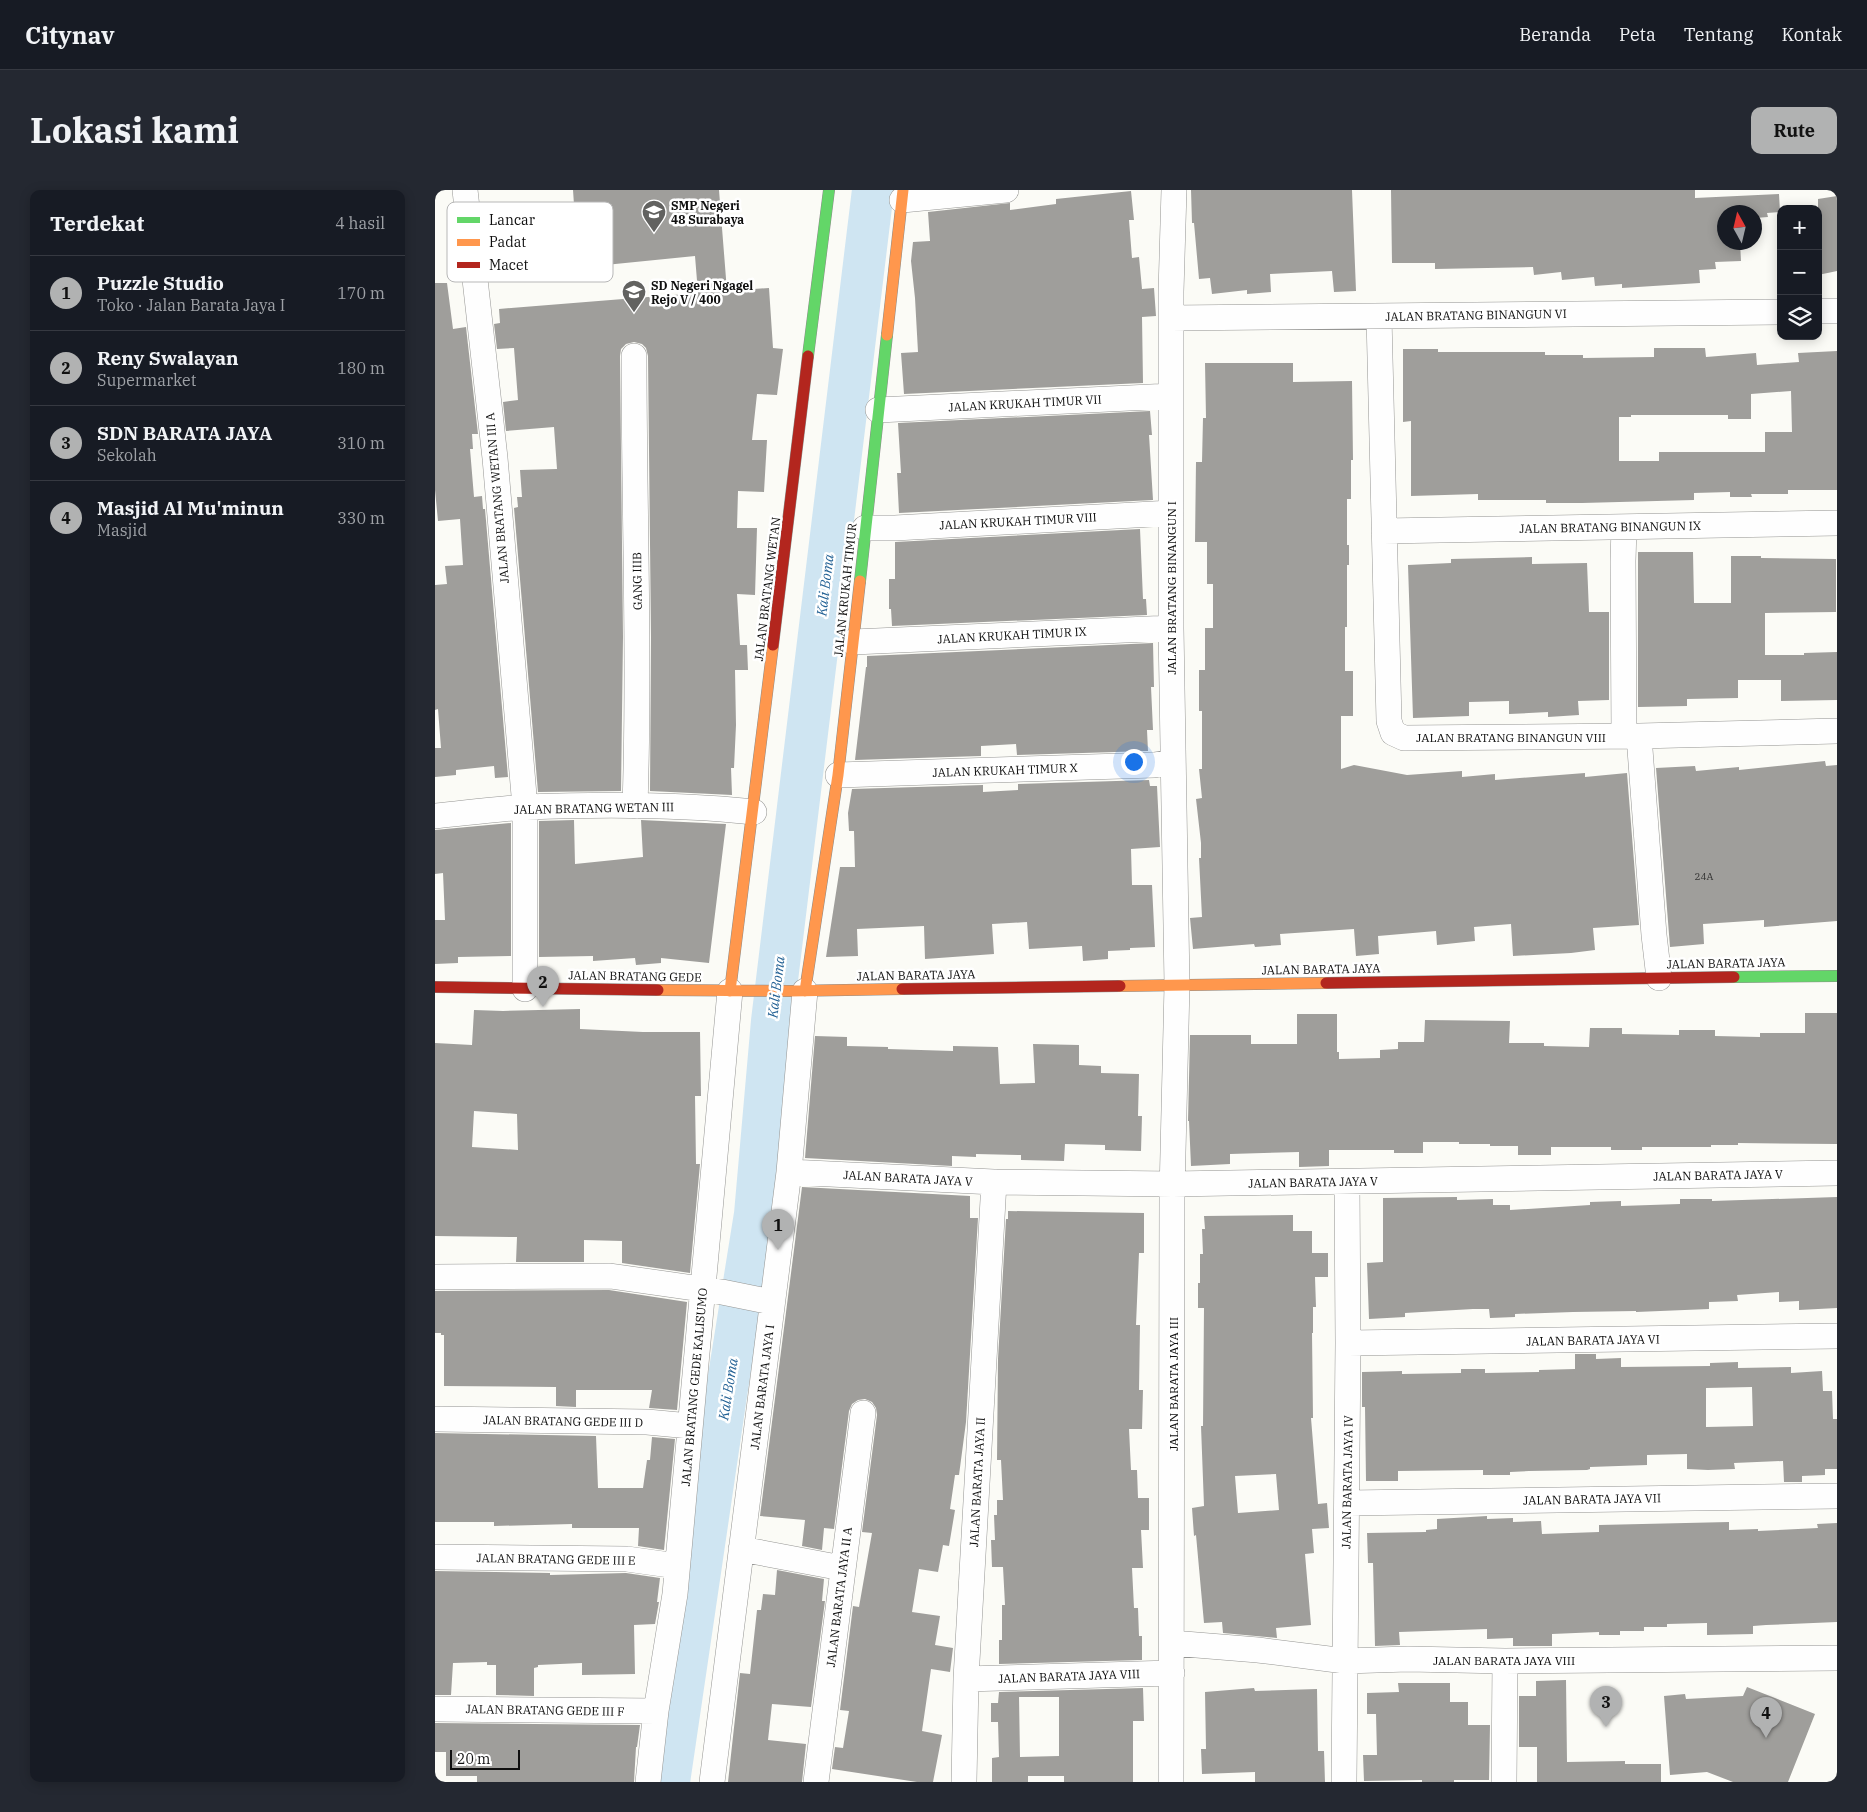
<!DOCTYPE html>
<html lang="id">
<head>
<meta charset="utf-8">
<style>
	:root { --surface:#171b24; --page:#242831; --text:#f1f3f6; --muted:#9ea1a6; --line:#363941; --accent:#b1b2b2 }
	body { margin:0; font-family:"IBM Plex Serif",serif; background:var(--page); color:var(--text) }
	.controls { position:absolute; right:15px; top:15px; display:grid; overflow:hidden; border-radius:10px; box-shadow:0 2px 12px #0003 }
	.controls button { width:45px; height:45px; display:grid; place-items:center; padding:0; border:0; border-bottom:1px solid var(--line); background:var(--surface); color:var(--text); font:25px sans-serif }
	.compass { position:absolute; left:1282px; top:15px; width:45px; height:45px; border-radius:50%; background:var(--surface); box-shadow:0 2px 12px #0003; rotate:352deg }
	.scale { position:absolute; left:15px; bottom:12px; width:70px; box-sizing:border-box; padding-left:5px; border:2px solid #0f0f0f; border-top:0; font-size:14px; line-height:18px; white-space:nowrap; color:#0f0f0f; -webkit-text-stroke:4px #fff; paint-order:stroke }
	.you { position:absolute; left:698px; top:571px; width:18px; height:18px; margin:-12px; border:4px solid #fff; border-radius:50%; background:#1a73e8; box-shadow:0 0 0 8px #1a73e833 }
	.badge { display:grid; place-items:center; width:32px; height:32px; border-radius:50%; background:var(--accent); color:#111; font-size:16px; font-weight:700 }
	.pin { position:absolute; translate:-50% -41px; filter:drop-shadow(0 1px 2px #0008) }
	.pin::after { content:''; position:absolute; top:26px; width:18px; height:15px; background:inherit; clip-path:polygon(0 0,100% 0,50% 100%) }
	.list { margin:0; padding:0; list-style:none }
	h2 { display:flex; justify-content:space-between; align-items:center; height:65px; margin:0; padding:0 20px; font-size:21px }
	h2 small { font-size:16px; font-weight:400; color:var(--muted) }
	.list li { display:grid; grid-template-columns:32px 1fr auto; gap:15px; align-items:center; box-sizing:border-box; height:75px; padding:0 20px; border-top:1px solid var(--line) }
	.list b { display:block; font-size:19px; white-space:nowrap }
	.list p { margin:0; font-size:16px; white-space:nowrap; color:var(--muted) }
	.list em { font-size:16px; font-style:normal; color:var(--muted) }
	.icon { flex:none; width:28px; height:28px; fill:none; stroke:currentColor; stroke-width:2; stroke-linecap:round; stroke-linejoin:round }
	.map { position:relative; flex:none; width:1402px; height:1592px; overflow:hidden; border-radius:10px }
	header { display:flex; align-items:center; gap:30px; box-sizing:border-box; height:70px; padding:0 25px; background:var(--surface); border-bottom:1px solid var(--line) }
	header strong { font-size:24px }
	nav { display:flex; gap:28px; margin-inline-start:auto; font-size:18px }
	.intro { display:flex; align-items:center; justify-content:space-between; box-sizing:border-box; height:120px; padding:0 30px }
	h1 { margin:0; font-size:35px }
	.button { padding:12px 22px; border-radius:10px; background:var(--accent); color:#111; font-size:18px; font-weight:700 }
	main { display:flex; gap:30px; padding:0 30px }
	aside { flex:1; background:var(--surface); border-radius:10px; box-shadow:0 2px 12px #0003 }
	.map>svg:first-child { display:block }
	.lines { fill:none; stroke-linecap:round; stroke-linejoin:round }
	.river { stroke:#cfe5f2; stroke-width:42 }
	.building { fill:#9f9e9b; fill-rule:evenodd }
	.street-casing { stroke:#959593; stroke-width:26 }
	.fast-casing { stroke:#8c8c8a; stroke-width:12 }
	.slow-casing { stroke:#8c8c8a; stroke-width:12 }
	.jam-casing { stroke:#8c8c8a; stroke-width:12 }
	.street { stroke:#fefefe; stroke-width:25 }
	.fast { stroke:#63d668; stroke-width:11 }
	.slow { stroke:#ff974d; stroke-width:11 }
	.jam { stroke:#b3261e; stroke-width:11 }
	.labels { text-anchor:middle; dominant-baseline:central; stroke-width:5; stroke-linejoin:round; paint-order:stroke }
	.number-label { font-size:10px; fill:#333332 }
	.poi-label { font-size:12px; font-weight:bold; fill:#0f0f0f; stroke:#fff; text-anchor:start }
	.street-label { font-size:12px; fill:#0f0f0f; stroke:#fff }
	.water-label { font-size:14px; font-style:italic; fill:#246295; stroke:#fff }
	.key { fill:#fff; stroke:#b7b7b7; stroke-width:1 }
	.key-label { font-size:14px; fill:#0f0f0f }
</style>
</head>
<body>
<header>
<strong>Citynav</strong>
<nav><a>Beranda</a><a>Peta</a><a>Tentang</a><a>Kontak</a></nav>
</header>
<div class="intro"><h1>Lokasi kami</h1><a class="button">Rute</a></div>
<main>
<aside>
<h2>Terdekat<small>4 hasil</small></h2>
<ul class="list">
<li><span class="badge">1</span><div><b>Puzzle Studio</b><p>Toko · Jalan Barata Jaya I</p></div><em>170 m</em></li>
<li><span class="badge">2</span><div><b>Reny Swalayan</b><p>Supermarket</p></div><em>180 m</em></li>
<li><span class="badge">3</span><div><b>SDN BARATA JAYA</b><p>Sekolah</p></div><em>310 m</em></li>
<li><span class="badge">4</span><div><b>Masjid Al Mu'minun</b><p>Masjid</p></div><em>330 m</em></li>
</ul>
</aside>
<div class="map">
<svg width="1402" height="1592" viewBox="0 0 1402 1592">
	<rect width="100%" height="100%" fill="#fbfbf6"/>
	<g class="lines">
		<path class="river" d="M234 1592 291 1205 320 1024 337 831 438 0"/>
	</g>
	<path class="building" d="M138 0H284L292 101 334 98 338 158 348 159 342 205 322 204 317 250H332L329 302 303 301 302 338H322L320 405 302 404 305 455H312L313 480H300L301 535 299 578H296L297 605 215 601 216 447 213 166 211 158 207 154 199 152 191 154 186 159 185 166 188 447 186 601 103 602 79 318 83 317 82 307H87L85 280 122 279 119 237 71 241 68 212 83 210 79 158 62 159 59 134 65 133 64 119 263 103 260 66 61 86 58 50 141 44Z
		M756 0H917L921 101 899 102 897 81 835 84 836 102 812 104V100L777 104 775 88 764 89 759 33H757Z
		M956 0H1260V8L1344 4 1345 22 1332 23 1333 27 1320 28V22H1290V52H1305L1306 71 1280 72 1281 79 1264 80 1265 93 1187 98V94L1160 96 1159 87 1127 90 1126 82 1099 85 1098 77 1000 79V73H957Z
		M696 1 699 30H694L697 68 704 67 707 99 719 98 721 126 707 127 708 193 469 204 466 163 483 162 480 108 476 71 478 52 495 51 493 22 575 13V20L621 14V9Z
		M1402 6V81L1383 85V9Z
		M0 93H12L18 139 31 137 43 244H37L38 259H35L39 307 47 306 48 319H50L73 587 60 588 59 576 21 580V585L0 587V558H6L3 519 0 520V395L12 394 10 376 28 375 25 329 3 331 0 300Z
		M1219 158H1270L1271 167 1321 163 1322 175 1364 172 1363 163 1402 161V300H1353V304H1316L1317 307H1295V302L1259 303V310L1147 313H1111V310H1043V304L976 306V231L968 232V159H1003V162H1110V165H1148V168L1219 167ZM1356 201 1357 242H1330V262H1224V271H1184V227H1196V225H1293V229H1316V204Z
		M770 173H858V192L917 191 918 270H916V309H912V355H914V375H912V437H910V481H918V526H906V579L919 575 972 585 1027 581V587L1060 584V590L1150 583V587L1192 583 1204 735 1158 738 1160 760 1136 763 1078 766 1076 734 1039 737 1040 751 1002 755 1001 741 943 746 944 764 921 766 919 739 845 744 846 755 820 757 819 754 758 759 755 728 767 727 764 668H766V653L761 609 767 608 764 579H767V521H764V480H770V438H778V394H772V352H760L761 272H767L768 228H771Z
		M715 221 717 245H714L718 310 464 323 462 283H466L463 233Z
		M705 339 708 409H711L712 425 457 436 456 419H454V389H460V352Z
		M1203 362H1258L1259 413H1296V366H1326V368L1401 369V422L1330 423V465H1369V463L1402 462V510L1346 511V490H1303V508L1252 509V516L1203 517Z
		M1097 367V374L1152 373 1154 422H1174V510L1143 511 1144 525 1113 527V522L1074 524V511L1034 512V526L978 528 973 375 1016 373V369Z
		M718 453 719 497H716L718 540H712L713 561 582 565 581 554 546 556V566L420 570 431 477H432V466Z
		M1390 571 1391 576 1402 575V731L1329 737V730L1268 734 1269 754 1235 757 1221 578 1260 576 1261 581 1304 577V580Z
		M714 590 715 596H722L725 657 696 659 697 695H717L720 757 695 758V760L673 761V769L648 771 647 756 594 759 592 732 557 734 559 764 490 769 489 736 422 739 423 766 391 767 405 677H420L419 641H414L413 623 417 599 548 595V602L583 600V594Z
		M139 630 140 674 208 667 206 630 291 634 274 773 226 768V773L201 775 200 768 158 771V766L104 767V631Z
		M76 633V766L23 767V773L0 774V730H10L8 683 0 684V640Z
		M145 819V839L208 842H265L266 906H260L261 974H265L255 1083 187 1073V1051L149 1050V1072H81L82 1047 0 1046V853L37 855 39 820 68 821ZM39 921 82 924 83 960 37 957Z
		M1370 823H1402V954L1303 953V955H1276V957H1207V960H1176V957H1116V965H1083V956H1055V954H1024V952H988V963H959V960H894V976L864 977V962L795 964V974L756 976 754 931H753L755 845H816V854H862V824H902V862H904V869L945 868V860L963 859V852H989L990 830 1075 831 1074 853H1109V856L1154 857 1155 838H1187V844L1244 845V840H1280V846L1325 847V843H1370Z
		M380 846 412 847V856L453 857V859L518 861V856L563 857 565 894 600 893 598 854 644 855V875L666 876V883L704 884 703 926H707L706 961 670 960V955L630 954 629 971 586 970V965L541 964V967L517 966V976L370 968Z
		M367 997 535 1006V1028H543L531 1232 524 1285H520L515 1319 520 1320 514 1356 508 1355 503 1382 484 1379 477 1422 505 1426 500 1455 518 1458 515 1482 496 1479 487 1541 507 1545 498 1592H482L397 1579 400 1557 408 1558 414 1521 405 1520 418 1416 424 1417 437 1343 427 1342 442 1225 441 1218 437 1212 430 1209 423 1210 417 1214 414 1221 399 1339 389 1338 387 1360 367 1356 370 1330 325 1326Z
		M1022 1007V1010L1058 1009V1015H1075V1020L1155 1015V1012L1186 1011V1016L1245 1014V1009H1277V1011L1402 1007V1118L1364 1120V1111L1344 1112V1102L1302 1105 1303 1111 1274 1112V1119L1201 1122V1121L1138 1122 1080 1124V1127L1055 1128 1054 1119H1038L970 1123V1127L934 1129 932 1073 948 1072V1008Z
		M573 1021 709 1023V1063H704L701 1135H705L704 1200H708L707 1239H694L696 1280H702L703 1308H714V1340H706L708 1378H697L699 1418H703L704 1446H707V1470L564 1474V1450H567V1415H570L568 1377H557L556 1350H560L559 1325H562V1310H568L566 1270H562L563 1169 571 1029H573Z
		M858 1025V1041H877V1063H893V1087H880L881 1117H878V1143H877L878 1228H876L883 1314 892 1313 894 1338 877 1339 879 1363 870 1364 876 1435 841 1438 842 1448 788 1443 787 1432 769 1433 761 1345 759 1346 757 1318 769 1316 766 1236H768L769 1118H763V1093H765V1064H768L767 1039H770L769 1026ZM841 1284 844 1320 803 1323 800 1286Z
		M174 1100 252 1112 242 1220 214 1218 217 1200H141V1217L121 1216V1197L9 1196V1145H6V1143H0V1101Z
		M1140 1164H1161V1169L1186 1168V1177L1275 1176V1173L1303 1172V1178L1356 1177V1183L1387 1181 1388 1201H1397L1398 1229H1402V1279H1390V1285L1367 1286V1292H1349L1348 1271 1299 1273 1300 1279 1273 1280 1252 1279V1264L1212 1265V1275L1155 1277V1279L1152 1280 1094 1281 1075 1282V1285H1048V1280L963 1281V1291H931L930 1217H927V1182L967 1181V1184L1026 1183V1179H1050V1183L1104 1182V1180L1140 1179ZM1317 1197 1318 1236 1271 1237V1198Z
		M0 1243 161 1246 163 1298H208L212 1270H215L217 1247 240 1249 229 1360 203 1356 204 1338H137V1334L59 1336V1332H0Z
		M1052 1326V1329L1078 1328V1332L1106 1331 1107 1344 1164 1342V1335L1294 1332V1340L1323 1339V1341L1383 1338 1382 1334 1402 1333V1432L1331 1435 1318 1436V1444L1272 1445V1433L1232 1434V1437H1209V1441H1185V1445H1164V1442L1117 1444V1456H1078V1448L1052 1449V1439L964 1442 965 1455 940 1456 938 1373H933L932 1343 991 1342V1340L1002 1339V1329Z
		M342 1380 389 1389 387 1411H390L376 1517 337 1514 333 1550 371 1554 367 1592H293L305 1483 315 1484 322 1420H326L328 1404 340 1405Z
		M0 1381 115 1383V1385L191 1383 225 1388 222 1412H224L220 1434 199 1435 200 1484 147 1485V1473L103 1475V1477L99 1478V1506L61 1505V1475H52V1472L18 1473 16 1505H0Z
		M1131 1490 1132 1572 1190 1571V1574H1226V1592H1102V1557H1084V1506H1101V1491Z
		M963 1493H1015V1512H1033V1535H1055L1054 1590H1019V1592H987V1590L929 1591 928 1565H942L941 1524H932V1503L964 1502Z
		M1312 1497 1380 1524 1353 1592H1298L1272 1582 1235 1585 1229 1506 1250 1504 1251 1509 1308 1506Z
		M708 1498 709 1531H698V1592H629V1586H593V1592H557V1568L564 1567 563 1532H556V1513H563L564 1502ZM584 1507H624V1566L585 1567Z
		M819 1498 820 1501 882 1499 883 1561H889L890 1592H820V1582L767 1584 766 1559H771L770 1502Z
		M0 1533 205 1535 202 1557H201L199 1592H42V1586H11V1562H0Z"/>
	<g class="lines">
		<defs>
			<path id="street" d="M30 0 60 268 90 617V799
				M467 10 571 0
				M1383 121H1402
				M944 127 954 531 958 543 969 548 1204 546 1402 541
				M736 128 1346 122
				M199 166C199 316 205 466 200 616
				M443 220 736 206
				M430 338H460L736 323
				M949 341 1402 333
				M418 452 736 438
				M1189 546 1188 371 1189 337
				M1204 546 1219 745 1224 788
				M403 585 719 575 738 572
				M0 626C30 623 61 619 91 617 166 614 244 614 319 622
				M354 982 559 992 738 994 1402 983
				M0 1087 175 1086 287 1102 337 1112
				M913 1153 1402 1146
				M0 1229 212 1232 255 1236
				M912 1313 1402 1306
				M306 1359 407 1378
				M0 1367 192 1369 242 1376
				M737 1453 823 1460 910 1471 973 1469 1070 1471 1402 1468
				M531 1489 737 1483
				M0 1519 221 1521
				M213 1592 221 1521 240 1404 295 801
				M277 1592 354 982 370 801
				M381 1592 428 1223
				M529 1592 531 1489 559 992
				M736 1592 737 1004 742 795 736 438V102L739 0
				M909 1592 913 1153 912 992
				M1069 1592 1070 1471"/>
			<path id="fast" d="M373 166 394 0
				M425 391 452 145
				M1299 787 1402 786"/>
			<path id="slow" d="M452 145 468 0
				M685 796 891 793
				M223 800 354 801 467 799
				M295 801 338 455
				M370 801 403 585 425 391"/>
			<path id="jam" d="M338 455 373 166
				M891 793 1299 787
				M0 797 223 800
				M467 799 685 796"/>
		</defs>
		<use href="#street" class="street-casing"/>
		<use href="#fast" class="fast-casing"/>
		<use href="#slow" class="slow-casing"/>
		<use href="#jam" class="jam-casing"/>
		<use href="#street" class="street"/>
		<use href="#fast" class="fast"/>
		<use href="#slow" class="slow"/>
		<use href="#jam" class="jam"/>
	</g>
	<defs>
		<symbol id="school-pin" viewBox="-11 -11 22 30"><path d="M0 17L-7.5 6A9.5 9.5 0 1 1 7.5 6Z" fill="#626260" stroke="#fff"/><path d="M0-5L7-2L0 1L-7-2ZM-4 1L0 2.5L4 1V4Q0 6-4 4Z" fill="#fff"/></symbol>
	</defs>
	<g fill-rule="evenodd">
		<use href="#school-pin" x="205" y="8" width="28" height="38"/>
		<use href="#school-pin" x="185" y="88" width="28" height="38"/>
	</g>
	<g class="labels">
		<g class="number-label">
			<text x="1269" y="686">24A</text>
		</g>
		<g class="poi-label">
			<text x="236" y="15">SMP Negeri<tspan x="236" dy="14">48 Surabaya</tspan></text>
			<text x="216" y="95">SD Negeri Ngagel<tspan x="216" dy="14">Rejo V / 400</tspan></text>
		</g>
		<g class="street-label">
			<text transform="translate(1041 125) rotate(-1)">JALAN BRATANG BINANGUN VI</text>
			<text transform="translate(590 213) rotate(-3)">JALAN KRUKAH TIMUR VII</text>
			<text transform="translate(62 308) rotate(-95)">JALAN BRATANG WETAN III A</text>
			<text transform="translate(583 331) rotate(-3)">JALAN KRUKAH TIMUR VIII</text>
			<text transform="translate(1175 337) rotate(-1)">JALAN BRATANG BINANGUN IX</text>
			<text transform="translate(202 391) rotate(-91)">GANG IIIB</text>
			<text transform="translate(736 398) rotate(-90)">JALAN BRATANG BINANGUN I</text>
			<text transform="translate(332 399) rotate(-83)">JALAN BRATANG WETAN</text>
			<text transform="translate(410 400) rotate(-84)">JALAN KRUKAH TIMUR</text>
			<text transform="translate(577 445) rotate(-3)">JALAN KRUKAH TIMUR IX</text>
			<text x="1076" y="547">JALAN BRATANG BINANGUN VIII</text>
			<text transform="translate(570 580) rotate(-2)">JALAN KRUKAH TIMUR X</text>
			<text transform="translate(159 618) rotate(-1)">JALAN BRATANG WETAN III</text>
			<text transform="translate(1291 773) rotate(-1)">JALAN BARATA JAYA</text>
			<text transform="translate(886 779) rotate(-1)">JALAN BARATA JAYA</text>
			<text transform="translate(481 785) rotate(-1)">JALAN BARATA JAYA</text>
			<text transform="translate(200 786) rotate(1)">JALAN BRATANG GEDE</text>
			<text transform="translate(1283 985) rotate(-1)">JALAN BARATA JAYA V</text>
			<text transform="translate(473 988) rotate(3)">JALAN BARATA JAYA V</text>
			<text transform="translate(878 992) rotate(-1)">JALAN BARATA JAYA V</text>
			<text transform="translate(1158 1150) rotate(-1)">JALAN BARATA JAYA VI</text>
			<text transform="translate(738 1194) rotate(-90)">JALAN BARATA JAYA III</text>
			<text transform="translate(259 1197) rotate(-85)">JALAN BRATANG GEDE KALISUMO</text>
			<text transform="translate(327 1197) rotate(-83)">JALAN BARATA JAYA I</text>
			<text transform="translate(128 1231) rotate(1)">JALAN BRATANG GEDE III D</text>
			<text transform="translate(542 1292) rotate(-87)">JALAN BARATA JAYA II</text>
			<text transform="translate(912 1292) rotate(-89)">JALAN BARATA JAYA IV</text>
			<text transform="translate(1157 1309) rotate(-1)">JALAN BARATA JAYA VII</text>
			<text transform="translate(121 1369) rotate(1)">JALAN BRATANG GEDE III E</text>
			<text transform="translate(404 1407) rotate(-83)">JALAN BARATA JAYA II A</text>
			<text x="1069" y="1470">JALAN BARATA JAYA VIII</text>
			<text transform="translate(634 1486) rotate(-2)">JALAN BARATA JAYA VIII</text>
			<text transform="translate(110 1520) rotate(1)">JALAN BRATANG GEDE III F</text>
		</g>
		<g class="water-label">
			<text transform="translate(390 395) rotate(-83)">Kali Boma</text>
			<text transform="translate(341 797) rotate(-83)">Kali Boma</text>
			<text transform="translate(293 1199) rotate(-81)">Kali Boma</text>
		</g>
	</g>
	<rect x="12" y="12" width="166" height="80" rx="8" class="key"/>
	<rect x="22" y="27" width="23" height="6" fill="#63d668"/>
	<rect x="22" y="49" width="23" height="7" fill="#ff974d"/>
	<rect x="22" y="72" width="23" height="6" fill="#b3261e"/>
	<g class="key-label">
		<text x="54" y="35">Lancar</text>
		<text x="54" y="57">Padat</text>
		<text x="54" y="80">Macet</text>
	</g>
</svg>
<div class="controls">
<button>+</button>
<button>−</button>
<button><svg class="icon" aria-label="layers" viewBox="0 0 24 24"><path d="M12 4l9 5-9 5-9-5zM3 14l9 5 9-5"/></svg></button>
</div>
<svg class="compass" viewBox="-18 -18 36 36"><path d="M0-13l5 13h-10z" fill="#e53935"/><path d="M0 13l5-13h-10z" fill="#9ea1a6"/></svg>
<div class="scale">20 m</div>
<div class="you"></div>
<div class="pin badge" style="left:343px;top:1060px">1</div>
<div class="pin badge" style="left:108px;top:817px">2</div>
<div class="pin badge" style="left:1171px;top:1537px">3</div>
<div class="pin badge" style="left:1331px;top:1548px">4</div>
</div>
</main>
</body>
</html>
